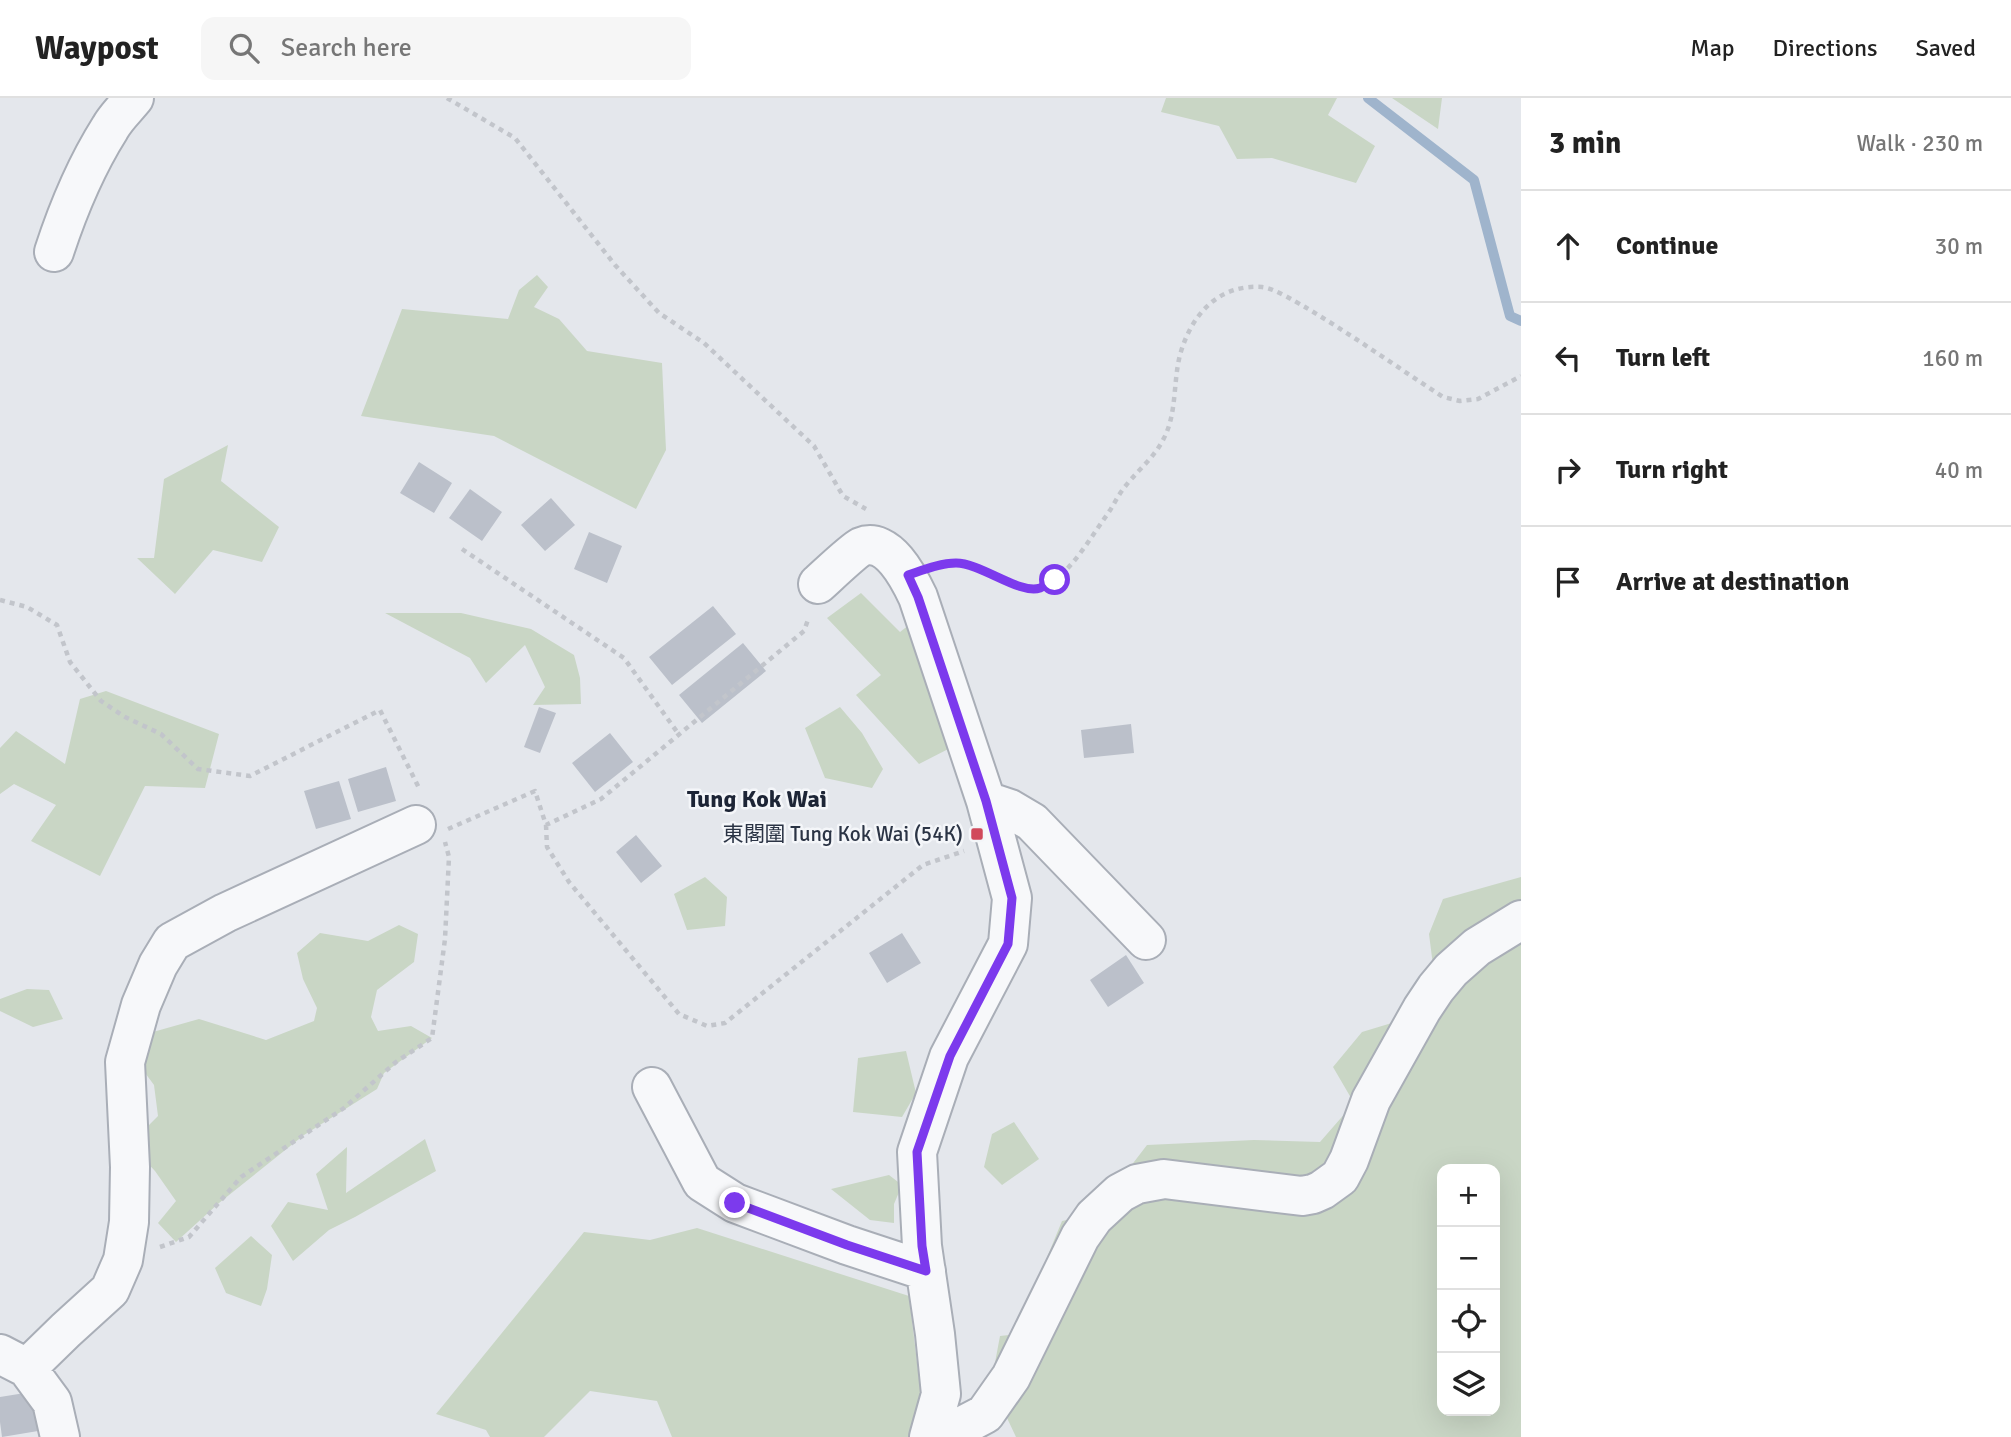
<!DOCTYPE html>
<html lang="en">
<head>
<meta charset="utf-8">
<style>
	:root { --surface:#fff; --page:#f6f6f6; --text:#222; --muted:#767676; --line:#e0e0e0 }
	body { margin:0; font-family:Signika,"Noto Sans SC",sans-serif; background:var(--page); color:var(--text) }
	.controls { position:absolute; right:21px; bottom:21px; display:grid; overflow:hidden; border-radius:14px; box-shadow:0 7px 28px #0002 }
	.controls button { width:63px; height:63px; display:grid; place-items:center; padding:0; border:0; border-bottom:2px solid var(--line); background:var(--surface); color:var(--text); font:35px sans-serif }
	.stop { position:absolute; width:21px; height:21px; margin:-16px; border:5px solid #7c3aed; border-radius:50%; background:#fff }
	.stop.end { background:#7c3aed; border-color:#fff; box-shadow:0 2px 7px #0008 }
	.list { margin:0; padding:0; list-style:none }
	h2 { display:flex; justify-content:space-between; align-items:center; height:91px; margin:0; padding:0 28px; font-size:30px }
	h2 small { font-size:23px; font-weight:400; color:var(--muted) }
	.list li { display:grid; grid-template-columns:46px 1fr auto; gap:21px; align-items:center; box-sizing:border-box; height:112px; padding:0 28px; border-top:2px solid var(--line) }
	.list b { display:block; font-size:26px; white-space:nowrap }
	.list em { font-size:23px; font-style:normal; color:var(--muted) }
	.icon { flex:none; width:38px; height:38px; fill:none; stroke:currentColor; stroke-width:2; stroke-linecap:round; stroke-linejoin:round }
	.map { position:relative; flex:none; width:1521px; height:1339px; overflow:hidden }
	header { display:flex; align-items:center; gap:42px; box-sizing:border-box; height:98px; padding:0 35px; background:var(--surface); border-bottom:2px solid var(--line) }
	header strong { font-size:33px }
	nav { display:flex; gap:38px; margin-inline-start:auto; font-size:24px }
	.search { width:490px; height:63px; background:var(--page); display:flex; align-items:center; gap:18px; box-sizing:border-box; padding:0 24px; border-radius:14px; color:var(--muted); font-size:26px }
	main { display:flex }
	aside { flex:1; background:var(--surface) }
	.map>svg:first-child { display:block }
	.green { fill:#c9d6c5; fill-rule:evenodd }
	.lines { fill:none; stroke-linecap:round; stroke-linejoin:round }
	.stream { stroke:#9fb4cc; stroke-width:10 }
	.building { fill:#bbc0ca }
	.minor-casing { stroke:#a9aeb7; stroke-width:42 }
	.path { stroke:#c2c5cb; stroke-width:4.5; stroke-dasharray:5 5; stroke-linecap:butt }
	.minor { stroke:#f7f8fa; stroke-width:38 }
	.route { stroke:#7c3aed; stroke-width:9 }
	.poi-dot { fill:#d1495b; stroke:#f4f6f9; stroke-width:2.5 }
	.labels { text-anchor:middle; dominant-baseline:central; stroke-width:5; stroke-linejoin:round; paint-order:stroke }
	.poi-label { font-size:21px; fill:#2b3445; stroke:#f4f6f9; text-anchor:end }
	.quarter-label { font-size:24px; font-weight:bold; fill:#1d2536; stroke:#f4f6f9 }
</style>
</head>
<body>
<header>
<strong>Waypost</strong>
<div class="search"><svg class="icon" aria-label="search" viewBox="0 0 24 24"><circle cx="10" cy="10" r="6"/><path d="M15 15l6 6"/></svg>Search here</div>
<nav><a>Map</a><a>Directions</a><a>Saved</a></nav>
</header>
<main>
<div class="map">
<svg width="1521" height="1339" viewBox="0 0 1521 1339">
	<rect width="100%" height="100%" fill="#e4e7ec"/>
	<path class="green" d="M1166 0H1337L1328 17 1375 48 1356 85 1272 60 1237 61 1219 28 1161 14Z
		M1392 0H1442L1438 31Z
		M537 177 548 189 534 209 559 221 587 253 662 265 666 352 636 411 494 338 361 318 402 211 508 221 519 192Z
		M228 347 221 383 279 429 262 464 213 452 175 496 137 460H154L164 381Z
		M861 495 900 534 914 523 958 646 919 666 856 597 881 577 827 520Z
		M385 515H461L531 531 574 557 580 580 581 606 533 607 545 589 525 547 486 585 470 560Z
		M106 593 219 636 205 690 145 688 100 778 31 743 56 707 14 686 0 696V650L16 633 65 666 80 601Z
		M840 609 862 635 883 671 872 690 825 680 805 630Z
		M705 779 727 799 725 828 687 832 674 796Z
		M1521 779V1339H1016L991 1286 1000 1238 1019 1236 1041 1174 1062 1123 1094 1116 1147 1047 1254 1042 1320 1044 1354 1005 1333 969 1362 934 1405 921 1435 883 1429 836 1443 801ZM1442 1071H1495V1313H1442Z
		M399 827 418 836 414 864 377 892 371 919 378 933 411 928 432 940 384 975 377 991 304 1037 219 1105 176 1144 158 1125 176 1103 155 1073 137 1054 144 1032 158 1018 154 987 140 968 153 934 199 921 266 942 314 923 317 910 303 881 297 855 320 835 368 843Z
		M27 891 49 892 63 921 33 929 0 913V901Z
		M906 953 916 995 902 1019 853 1014 858 960Z
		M1014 1024 1039 1061 1002 1087 984 1069 992 1036Z
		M425 1041 436 1073 355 1119 329 1132 293 1163 271 1128 288 1104 328 1112 316 1076 347 1049 346 1095Z
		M889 1077 902 1087 894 1106V1125L870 1122 831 1091Z
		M697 1130 909 1198 926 1339H672L657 1303 590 1293 544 1339H490L486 1332 436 1316 584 1134 650 1142Z
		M251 1138 272 1157 267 1191 261 1208 226 1195 215 1170Z"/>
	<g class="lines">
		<path class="stream" d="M1368 0 1474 82 1510 218 1521 223"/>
	</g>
	<path class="building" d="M419 364 452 385 434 415 400 395Z
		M470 391 502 414 482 443 449 420Z
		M551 400 575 427 545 453 521 427Z
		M589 434 622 448 607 485 574 471Z
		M713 508 736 536 672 587 649 559Z
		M743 545 766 573 702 625 679 597Z
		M539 609 556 615 540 655 524 649Z
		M1131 626 1134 655 1084 660 1081 632Z
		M610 635 633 664 595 694 572 665Z
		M386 669 396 703 358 714 348 681Z
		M339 683 351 721 316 731 304 693Z
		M636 737 662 768 641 785 616 754Z
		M902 835 921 865 887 885 869 855Z
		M1126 857 1144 885 1108 909 1090 882Z
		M31 1294 38 1333 2 1339 0 1324V1299Z"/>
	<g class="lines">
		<defs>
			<path id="minor" d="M54 154C68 111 86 68 110 30 116 19 126 10 134 0
				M818 486C827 478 853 453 861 449 888 438 909 480 918 499L986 703 1012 800 1008 846 949 959 917 1054 922 1148 935 1236 941 1296 929 1339
				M986 703 1010 711 1032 724 1146 842
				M652 989 702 1084 735 1105 847 1147 926 1173
				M0 1256 27 1270 52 1304 60 1339
				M27 1270 66 1232 110 1192 123 1162 129 1124 130 1069 125 964 141 907 158 867 172 844 225 815 416 727
				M941 1339 985 1316 1011 1279 1080 1139 1094 1119 1120 1095 1137 1086 1164 1081 1302 1098 1313 1096 1322 1092 1340 1079 1349 1062 1371 1002 1422 911 1436 890 1451 872 1477 849 1521 822"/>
		</defs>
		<use href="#minor" class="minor-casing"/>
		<path class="path" d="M447 0 515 40 615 167 659 215 704 245 814 348 843 398 866 411
			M462 451 624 560 680 638
			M939 468C950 466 959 465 970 468 989 472 1023 496 1040 490 1066 482 1089 442 1104 421 1111 412 1115 403 1121 394 1134 375 1154 361 1164 340 1177 315 1173 284 1180 257 1191 217 1218 186 1262 189 1274 190 1294 203 1305 209 1352 237 1397 269 1443 299L1460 303 1478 301 1521 278
			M0 502 27 509 57 527 70 564 101 603 125 619 161 636 198 671 250 678 380 612 420 692
			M546 727 547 749 569 784 679 916 707 928 725 925 923 767 964 753
			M448 731 535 693 546 727 601 701 804 533 809 519
			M160 1149 189 1139 241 1079 344 1010 396 964 432 940 445 841 449 759 445 744"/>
		<use href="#minor" class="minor"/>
	</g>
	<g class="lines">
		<path class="route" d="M735 1105 847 1147 926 1173 922 1148 917 1054 950 958 1008 846 1012 800 986 703 918 499 908 477C923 472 940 465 956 465 981 465 1020 497 1040 490 1045 488 1050 484 1055 482"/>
	</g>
	<rect class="poi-dot" x="970" y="729" width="14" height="14" rx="3.5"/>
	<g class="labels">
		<g class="poi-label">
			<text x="963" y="736">東閣圍 Tung Kok Wai (54K)</text>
		</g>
		<g class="quarter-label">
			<text x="757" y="701">Tung Kok Wai</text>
		</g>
	</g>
</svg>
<div class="controls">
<button>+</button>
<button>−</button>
<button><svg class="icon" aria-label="locate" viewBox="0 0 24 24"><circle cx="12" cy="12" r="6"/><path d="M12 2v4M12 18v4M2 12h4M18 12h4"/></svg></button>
<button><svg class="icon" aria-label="layers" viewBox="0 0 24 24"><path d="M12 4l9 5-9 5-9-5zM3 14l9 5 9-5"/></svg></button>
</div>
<div class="stop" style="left:1055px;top:482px"></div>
<div class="stop end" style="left:735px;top:1105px"></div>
</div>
<aside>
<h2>3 min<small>Walk · 230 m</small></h2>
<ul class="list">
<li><svg class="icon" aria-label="ahead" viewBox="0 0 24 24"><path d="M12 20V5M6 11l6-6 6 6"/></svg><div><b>Continue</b></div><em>30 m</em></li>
<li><svg class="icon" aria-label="left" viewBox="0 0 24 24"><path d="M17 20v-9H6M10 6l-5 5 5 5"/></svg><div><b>Turn left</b></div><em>160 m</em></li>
<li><svg class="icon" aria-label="right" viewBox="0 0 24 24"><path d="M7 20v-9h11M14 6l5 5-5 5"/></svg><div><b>Turn right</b></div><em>40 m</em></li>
<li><svg class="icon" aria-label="arrive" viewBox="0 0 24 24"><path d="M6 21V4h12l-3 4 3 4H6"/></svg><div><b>Arrive at destination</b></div></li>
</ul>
</aside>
</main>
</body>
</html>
